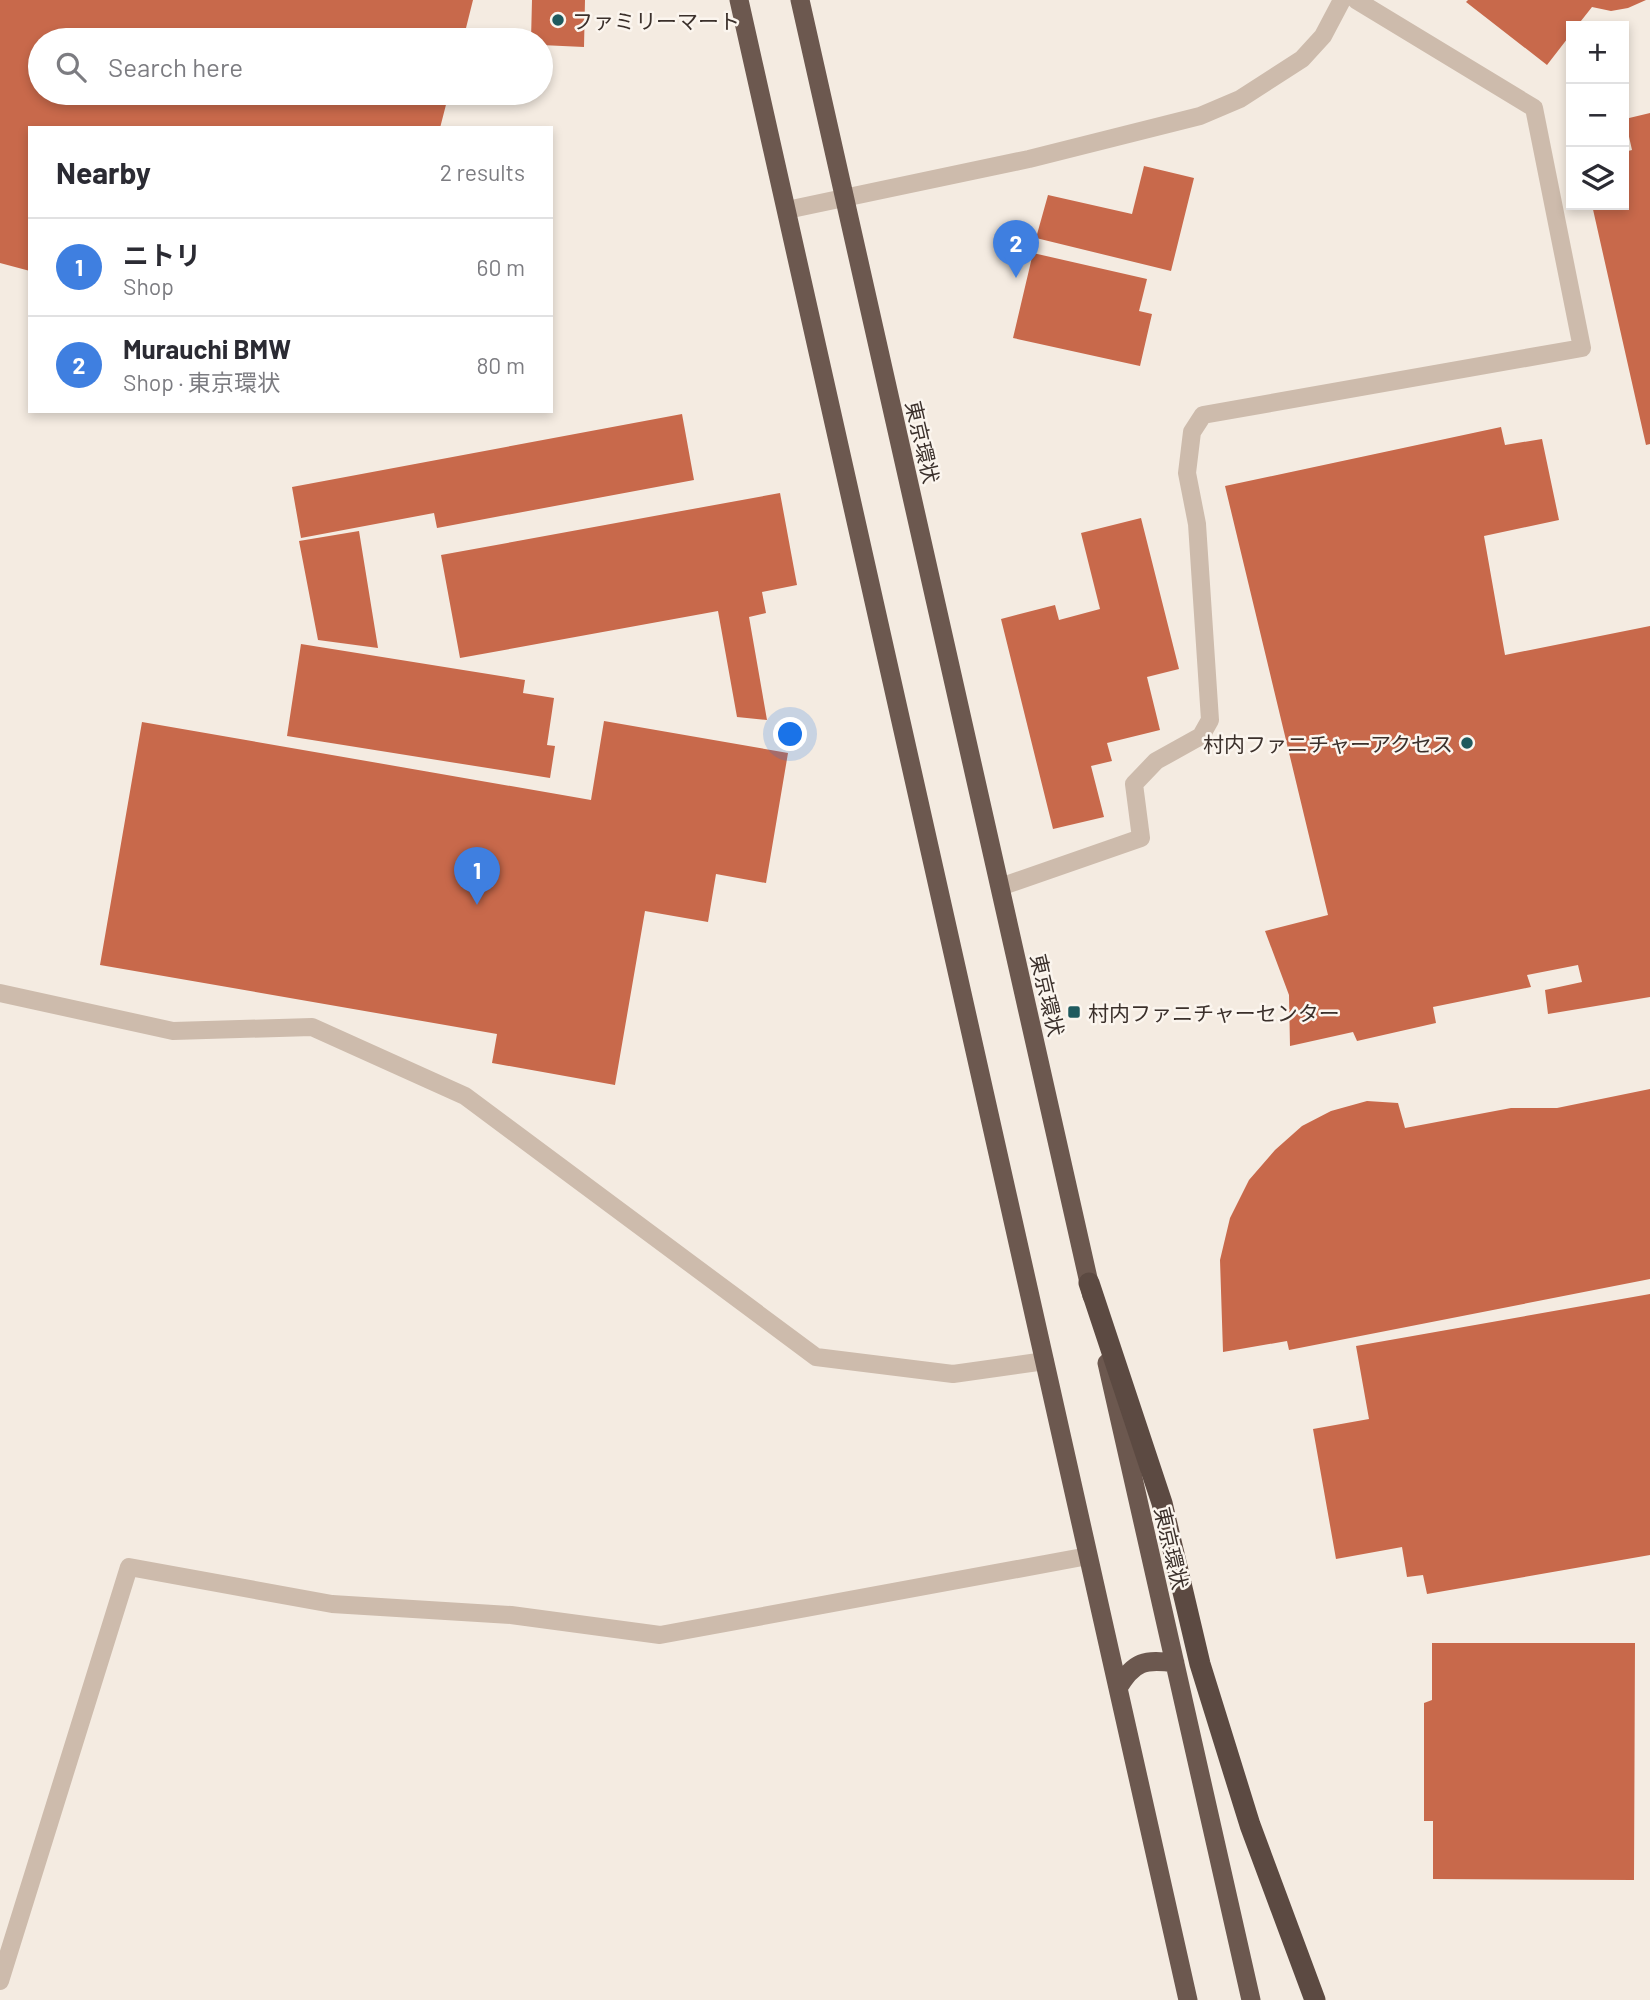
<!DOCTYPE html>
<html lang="en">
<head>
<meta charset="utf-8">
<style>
	:root { --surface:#fff; --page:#f2f2f3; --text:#2b2b33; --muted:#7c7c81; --line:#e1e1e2; --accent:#1f5a5e }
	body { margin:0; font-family:Barlow,"Noto Sans JP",sans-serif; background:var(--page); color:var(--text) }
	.controls { position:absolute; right:21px; top:21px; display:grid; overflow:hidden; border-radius:0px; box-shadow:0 4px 10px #0003 }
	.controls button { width:63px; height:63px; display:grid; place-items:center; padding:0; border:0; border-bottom:2px solid var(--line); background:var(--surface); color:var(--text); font:35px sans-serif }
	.you { position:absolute; left:791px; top:735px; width:24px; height:24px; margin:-18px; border:5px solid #fff; border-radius:50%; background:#1a73e8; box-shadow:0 0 0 10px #1a73e833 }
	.badge { display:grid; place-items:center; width:46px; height:46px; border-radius:50%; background:var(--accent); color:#fff; font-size:23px; font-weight:700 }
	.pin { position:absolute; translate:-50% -58px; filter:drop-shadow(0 2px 4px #0008) }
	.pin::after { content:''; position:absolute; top:37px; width:24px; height:21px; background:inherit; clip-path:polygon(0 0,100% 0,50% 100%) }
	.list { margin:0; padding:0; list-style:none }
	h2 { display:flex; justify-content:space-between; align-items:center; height:91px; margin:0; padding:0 28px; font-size:30px }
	h2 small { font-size:23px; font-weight:400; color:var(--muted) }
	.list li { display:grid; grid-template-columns:46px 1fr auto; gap:21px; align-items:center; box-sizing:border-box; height:98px; padding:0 28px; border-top:2px solid var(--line) }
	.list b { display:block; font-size:26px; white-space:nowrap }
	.list p { margin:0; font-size:23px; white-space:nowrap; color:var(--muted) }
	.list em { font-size:23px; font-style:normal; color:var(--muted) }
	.icon { flex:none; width:38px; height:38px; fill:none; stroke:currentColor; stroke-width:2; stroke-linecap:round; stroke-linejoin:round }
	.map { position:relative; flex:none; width:1650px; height:2000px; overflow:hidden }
	.search { position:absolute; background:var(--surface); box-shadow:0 4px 10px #0003; left:28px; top:28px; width:525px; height:77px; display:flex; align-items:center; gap:18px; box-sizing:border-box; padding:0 24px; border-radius:38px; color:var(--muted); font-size:26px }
	.panel { position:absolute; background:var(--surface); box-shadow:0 4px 10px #0003; left:28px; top:126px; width:525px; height:287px; border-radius:0px }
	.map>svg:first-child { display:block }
	.building { fill:#c8694b }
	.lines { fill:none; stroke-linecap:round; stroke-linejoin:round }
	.service { stroke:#cdbbac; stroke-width:18 }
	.minor { stroke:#cdbbac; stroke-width:18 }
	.trunk { stroke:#6c584f; stroke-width:19 }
	.motorway { stroke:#5c4a42; stroke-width:21 }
	.poi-dot { fill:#1f5a5e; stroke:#fbf5ee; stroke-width:2.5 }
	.labels { text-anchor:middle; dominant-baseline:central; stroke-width:5; stroke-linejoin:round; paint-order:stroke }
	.poi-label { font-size:21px; fill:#3b302b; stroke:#fbf5ee; text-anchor:start }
	.street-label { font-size:21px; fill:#3b302b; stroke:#fbf5ee }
</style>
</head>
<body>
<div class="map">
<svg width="1650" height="2000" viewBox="0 0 1650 2000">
	<rect width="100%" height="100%" fill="#f4ebe1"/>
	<path class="building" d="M0 0H473L463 40H40V93H449L440 128H30V271L0 263Z
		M532 0H585L584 47 541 45V40H531Z
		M1468 0H1646L1628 8 1611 11 1592 7 1577 26H1571V34L1547 65 1466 2Z
		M1650 113V444L1646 445 1592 205H1624V152L1632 150 1625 119Z
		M1144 166 1194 178 1171 271 1036 238 1048 195 1132 214Z
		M1033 253 1147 279 1139 311 1152 314 1140 366 1013 338Z
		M682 414 694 480 437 528 434 513 301 538 292 487Z
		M1501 427 1505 445 1542 439 1559 520 1484 536 1505 655 1650 626V997L1548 1014 1545 990 1582 982 1578 965 1527 975 1531 987 1433 1007 1436 1023 1357 1041 1353 1032 1290 1046 1289 995 1265 931 1328 915 1225 486Z
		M780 493 797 585 762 592 766 613 749 617 767 720 737 717 718 611 460 658 441 555Z
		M1141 518 1179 669 1147 677 1160 730 1107 743 1112 761 1091 766 1104 817 1053 829 1001 619 1055 605 1059 620 1100 609 1081 533Z
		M359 531 378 648 318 640 299 541Z
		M301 644 525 680 523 693 554 698 547 745 555 746 550 778 287 736Z
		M604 721 788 753 766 883 716 874 708 922 645 911 615 1085 492 1063 497 1034 100 965 142 722 591 800Z
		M1650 1089V1279L1289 1350 1287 1341 1223 1352 1220 1260 1230 1218 1249 1180 1275 1150 1302 1126 1331 1111 1367 1101 1398 1103 1405 1128 1511 1108H1557Z
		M1650 1294V1555L1427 1594 1423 1575 1407 1577 1402 1547 1336 1559 1313 1429 1369 1419 1356 1346Z
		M1432 1643H1635L1634 1880 1433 1879V1821H1424V1703L1432 1700Z"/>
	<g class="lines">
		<path class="service" d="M1000 887 1141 838 1134 784 1156 761 1201 736 1210 720 1197 524 1187 473 1192 432 1203 415 1582 348 1534 108 1356 0"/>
		<path class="minor" d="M787 210 1029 159 1200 116 1240 99 1302 59 1323 36 1342 0
			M0 993 173 1031 312 1027 465 1096 816 1357 953 1374 1045 1361
			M0 1981 129 1567 332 1604 511 1615 660 1635 1088 1556"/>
		<path class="trunk" d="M739 0 1188 2000
			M800 0 1092 1296
			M1107 1363 1251 2000
			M1118 1688C1134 1661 1145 1659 1175 1663"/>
		<path class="motorway" d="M1089 1283 1162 1503 1200 1664 1250 1825 1315 2000"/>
	</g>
	<g class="poi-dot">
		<circle cx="558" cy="20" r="7"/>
		<circle cx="1467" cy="743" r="7"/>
		<rect x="1067" y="1005" width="14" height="14" rx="3.5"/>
	</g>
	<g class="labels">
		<g class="poi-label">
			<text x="572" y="20">ファミリーマート</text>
			<text x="1453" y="743" text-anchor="end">村内ファニチャーアクセス</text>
			<text x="1088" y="1012">村内ファニチャーセンター</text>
		</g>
		<g class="street-label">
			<text transform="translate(923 442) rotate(77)">東京環状</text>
			<text transform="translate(1048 995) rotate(77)">東京環状</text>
			<text transform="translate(1172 1548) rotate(77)">東京環状</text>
		</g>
	</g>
</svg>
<div class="controls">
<button>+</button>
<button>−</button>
<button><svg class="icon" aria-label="layers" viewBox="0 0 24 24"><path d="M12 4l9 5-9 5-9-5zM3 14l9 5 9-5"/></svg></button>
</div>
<div class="you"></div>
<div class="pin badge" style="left:477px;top:905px;background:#3f7fe0">1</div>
<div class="pin badge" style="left:1016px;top:278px;background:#3f7fe0">2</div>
<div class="search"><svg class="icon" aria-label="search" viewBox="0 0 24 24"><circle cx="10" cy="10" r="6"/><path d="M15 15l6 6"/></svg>Search here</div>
<section class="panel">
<h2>Nearby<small>2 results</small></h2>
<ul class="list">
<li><span class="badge" style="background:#3f7fe0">1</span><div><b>ニトリ</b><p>Shop</p></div><em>60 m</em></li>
<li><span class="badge" style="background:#3f7fe0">2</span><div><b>Murauchi BMW</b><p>Shop · 東京環状</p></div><em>80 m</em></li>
</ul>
</section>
</div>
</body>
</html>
